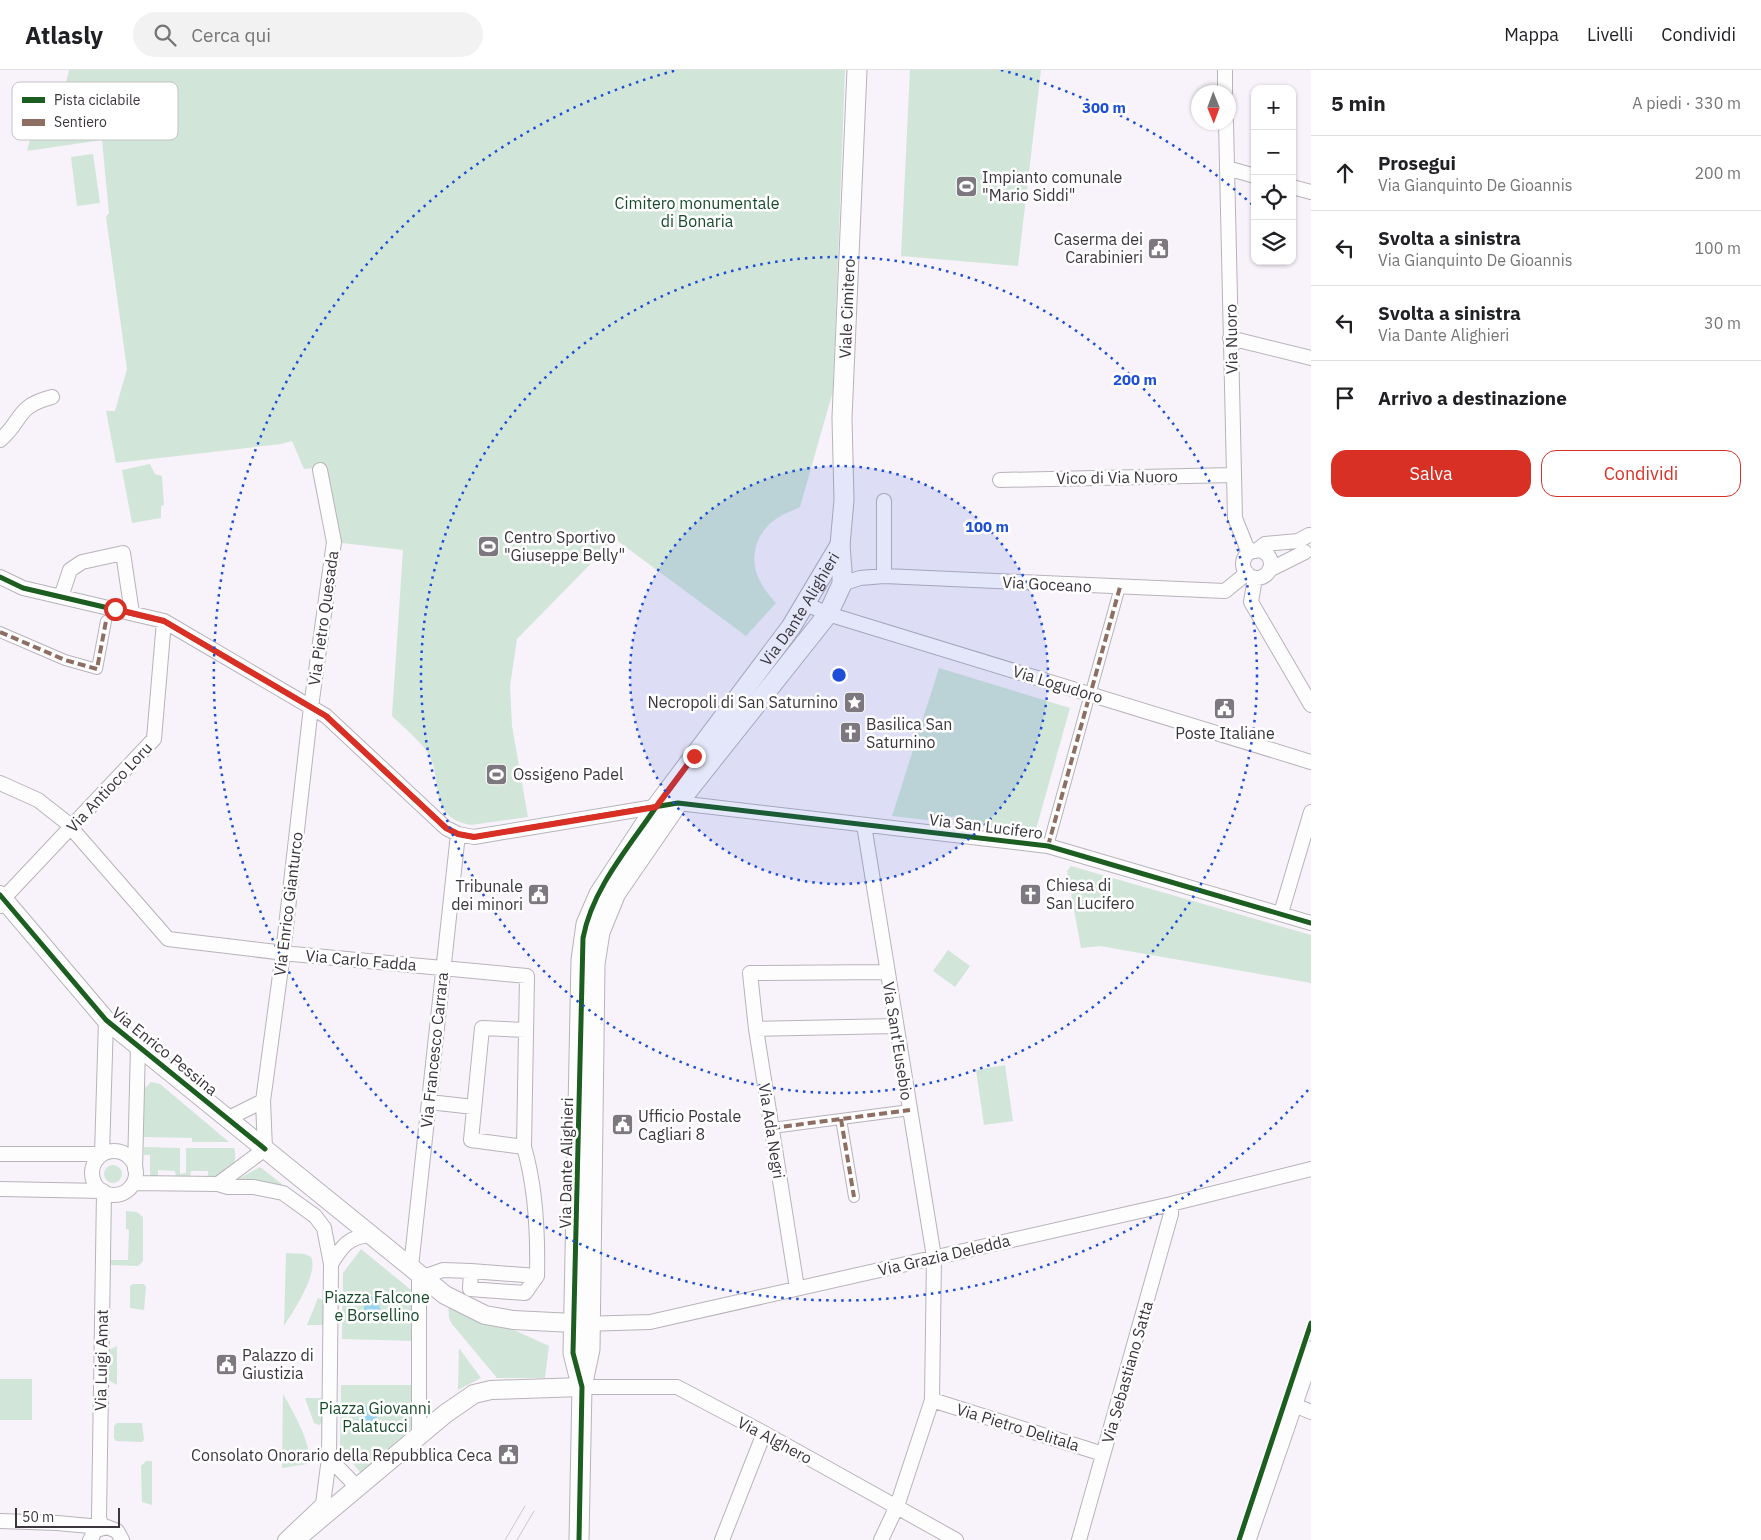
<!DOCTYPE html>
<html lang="it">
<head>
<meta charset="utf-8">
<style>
	:root { --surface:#fff; --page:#f2f2f2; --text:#202124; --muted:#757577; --line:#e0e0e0; --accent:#d93025 }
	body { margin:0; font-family:"IBM Plex Sans",sans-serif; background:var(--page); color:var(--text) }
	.controls { position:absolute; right:15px; top:15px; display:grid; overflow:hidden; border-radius:10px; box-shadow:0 1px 4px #0004 }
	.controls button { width:45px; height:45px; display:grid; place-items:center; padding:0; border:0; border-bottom:1px solid var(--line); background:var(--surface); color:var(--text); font:25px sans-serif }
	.compass { position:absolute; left:1191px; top:15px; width:45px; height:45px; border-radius:50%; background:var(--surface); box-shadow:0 1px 4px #0004; rotate:179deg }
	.scale { position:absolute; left:15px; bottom:12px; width:105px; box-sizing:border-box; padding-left:5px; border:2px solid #3b363d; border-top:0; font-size:14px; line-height:18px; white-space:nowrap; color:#3b363d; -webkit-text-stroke:4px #fff; paint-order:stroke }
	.stop { position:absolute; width:15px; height:15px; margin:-11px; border:4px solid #d93025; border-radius:50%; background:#fff }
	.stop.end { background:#d93025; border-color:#fff; box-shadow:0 1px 5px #0008 }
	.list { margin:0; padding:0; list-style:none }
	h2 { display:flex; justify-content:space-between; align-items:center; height:65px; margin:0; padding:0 20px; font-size:21px }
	h2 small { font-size:16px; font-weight:400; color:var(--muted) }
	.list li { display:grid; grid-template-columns:32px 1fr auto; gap:15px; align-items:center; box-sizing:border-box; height:75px; padding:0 20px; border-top:1px solid var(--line) }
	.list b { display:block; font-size:19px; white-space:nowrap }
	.list p { margin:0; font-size:16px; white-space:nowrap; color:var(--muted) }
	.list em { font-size:16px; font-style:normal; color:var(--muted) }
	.actions { display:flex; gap:10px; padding:15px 20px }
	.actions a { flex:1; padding:11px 0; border:1px solid var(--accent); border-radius:15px; text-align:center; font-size:18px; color:var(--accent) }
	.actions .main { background:var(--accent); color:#fff }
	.icon { flex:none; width:28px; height:28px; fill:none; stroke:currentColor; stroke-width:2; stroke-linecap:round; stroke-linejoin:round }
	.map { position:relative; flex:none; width:1311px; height:1470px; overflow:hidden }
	header { display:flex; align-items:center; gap:30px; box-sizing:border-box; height:70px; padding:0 25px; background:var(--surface); border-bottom:1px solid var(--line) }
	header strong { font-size:24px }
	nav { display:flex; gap:28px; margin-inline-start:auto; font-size:18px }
	.search { width:350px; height:45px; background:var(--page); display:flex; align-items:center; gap:12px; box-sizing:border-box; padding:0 18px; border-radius:28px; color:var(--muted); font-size:19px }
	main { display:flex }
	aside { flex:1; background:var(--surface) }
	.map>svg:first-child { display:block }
	.green { fill:#d1e6d8 }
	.water { fill:#99d5ef }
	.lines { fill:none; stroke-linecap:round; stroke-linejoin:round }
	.pedestrian-casing { stroke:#b8b3ba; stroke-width:12 }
	.minor-casing { stroke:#b8b3ba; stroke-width:16 }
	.tertiary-casing { stroke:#b8b3ba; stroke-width:20 }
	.secondary-casing { stroke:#b8b3ba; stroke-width:21 }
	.pedestrian { stroke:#fefdfe; stroke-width:10 }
	.minor { stroke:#fefdfe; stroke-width:14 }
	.tertiary { stroke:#fefdfe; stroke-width:18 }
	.secondary { stroke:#fefdfe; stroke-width:19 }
	.tram { stroke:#cac8ca; stroke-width:1 }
	.quiet { stroke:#8d6e63; stroke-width:4; stroke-dasharray:8 4; stroke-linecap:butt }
	.cycleway-casing { stroke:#fff; stroke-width:8 }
	.cycleway { stroke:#1b5e20; stroke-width:5 }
	.route { stroke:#d93025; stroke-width:6 }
	.ring { fill:none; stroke:#1d4ed8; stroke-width:2.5; stroke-dasharray:2.5 5 }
	.labels { text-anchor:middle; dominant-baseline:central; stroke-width:5; stroke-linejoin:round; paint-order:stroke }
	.poi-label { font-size:16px; fill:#3b363d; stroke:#fff; text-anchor:start }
	.park-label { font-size:16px; fill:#174b2c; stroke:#fff }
	.street-label { font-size:16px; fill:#3b363d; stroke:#fff }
	.key { fill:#fff; stroke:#c4c3c5; stroke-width:1 }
	.key-label { font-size:14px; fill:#3b363d }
	.centre { fill:#1d4ed8; stroke:#fff; stroke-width:2.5 }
	.ring-label { font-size:15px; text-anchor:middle; font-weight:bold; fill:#1d4ed8; stroke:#fff; stroke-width:5; stroke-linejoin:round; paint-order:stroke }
</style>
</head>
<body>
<header>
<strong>Atlasly</strong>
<div class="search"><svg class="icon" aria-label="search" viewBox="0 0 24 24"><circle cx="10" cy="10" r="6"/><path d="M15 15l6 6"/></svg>Cerca qui</div>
<nav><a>Mappa</a><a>Livelli</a><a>Condividi</a></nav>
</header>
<main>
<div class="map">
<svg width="1311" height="1470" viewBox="0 0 1311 1470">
	<rect width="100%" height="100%" fill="#f8f2fa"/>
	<path class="green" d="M69 0H845L833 321 800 437C792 441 783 444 776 449 756 462 748 490 760 511 764 519 770 526 776 533L746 566 615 469 517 569 510 616 512 656 528 747 471 755C426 746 444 713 429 685 423 673 402 656 392 646L403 480 342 473 326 397 304 399 292 371 281 374 116 393 106 341H115L127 299 106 147 109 143 102 70 27 81 38 38 63 25Z
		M910 0H1041L1018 196 901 186Z
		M93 84 100 133 77 136 71 87Z
		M150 394 155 404 162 406 164 435 161 436V448L132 453 122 400Z
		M939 598 1070 638 1035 763 957 754V747L945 746 944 752 892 746Z
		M1071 796 1311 865V913L1100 876 1081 878 1067 801Z
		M948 880 970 896 955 917 933 901Z
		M1005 995 1013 1051 984 1055 976 1000Z
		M151 1012 160 1014 229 1072H192V1068L144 1067V1019Z
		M144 1077 180 1078V1104L186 1103V1078H234C240 1095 224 1108 208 1108V1101H191L190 1107H176L175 1101 158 1100V1107L150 1106V1085H144Z
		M104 1104a9 9 0 1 1 18 0a9 9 0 1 1-18 0Z
		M260 1097 282 1114 280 1118 231 1113Z
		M126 1141 137 1142 143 1147V1191L138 1196 109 1195V1190H128L129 1160 126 1159Z
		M361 1179 416 1224 415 1271 342 1269 343 1203Z
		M286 1183 305 1184 311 1187C319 1203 293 1242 284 1256Z
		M133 1214H144L146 1217 144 1240 130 1238V1216Z
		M318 1228 323 1230V1255H307Z
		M448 1230 549 1276 545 1308H497L452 1254 449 1248Z
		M117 1276V1315L108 1310 109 1280Z
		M459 1278 481 1308 458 1320Z
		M0 1309H32V1350H0Z
		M341 1315H413V1357L361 1403 340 1379Z
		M283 1324C291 1338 316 1380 307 1394L282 1398Z
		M305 1328H322V1353L319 1355 314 1353Z
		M117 1353H142L144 1370 142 1372 116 1371 114 1368V1356Z
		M146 1391H152V1435L142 1432 141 1396Z"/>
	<path class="water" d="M371 1226 378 1230 380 1239 376 1244 364 1247V1228Z
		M361 1334 379 1340 376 1350 371 1355H365L360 1351Z"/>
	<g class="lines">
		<defs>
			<path id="pedestrian" d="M0 562 65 590 97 599 106 551
				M1092 618 1120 517
				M1048 776 1088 631
				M841 1049 854 1127
				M772 1058 910 1040"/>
			<path id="minor" d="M1225 0V22
				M1226 52 1235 448 1249 483
				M1227 98 1255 106
				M1292 117 1311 122
				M1230 268 1311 288
				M0 370C24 350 14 337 52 327
				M1000 410 1234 405
				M884 431V506
				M1243 494a14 14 0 1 1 28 0a14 14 0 1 1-28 0Z
				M1256 481 1265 474 1298 471 1309 465
				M1269 500 1305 482
				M0 507 23 518 164 551 326 646 446 758 458 764 474 767 678 733 1048 776 1311 853
				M1255 508 1251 532 1311 635
				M842 514 860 508 884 506 1225 521 1247 503
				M61 527 70 500 82 492 123 483 132 543
				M806 534 828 544 1311 692
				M0 713 38 730 66 752 168 869 293 884 527 906 524 1077C536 1118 538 1163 537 1206
				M864 755 934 1187 932 1330 897 1436 881 1470
				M0 836 3 829 154 669 164 551
				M1281 843 1311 742
				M756 959 896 956
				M438 1033 474 1037
				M227 1049 263 1031
				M524 1077 471 1070 482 958 526 960
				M92 1103a22 22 0 1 1 44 0a22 22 0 1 1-44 0Z
				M0 1084H101
				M102 1084 106 950
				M135 1099 138 976
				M134 1113 218 1114 228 1117H254L283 1123 315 1146 324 1158 331 1194 329 1388 357 1417
				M218 1114 265 1079 263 1031 283 883 311 637 334 472 320 400
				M0 1119 103 1121
				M331 1194C342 1176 349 1166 372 1165
				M411 1197 458 764
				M471 1201 537 1206 525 1223 470 1219Z
				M423 1207 443 1200 471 1201
				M797 1218 756 959 750 903 887 902
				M582 1254 650 1252 1171 1134 1311 1099
				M582 1317H677L764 1363 956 1470
				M932 1330 1103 1384
				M1292 1334 1311 1342
				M419 1365V1204
				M0 1451 57 1453 101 1457
				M102 1457 99 1448 104 1122
				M90 1470 96 1460 107 1457 117 1461 122 1470
				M285 1470 323 1434 329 1388
				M722 1470 764 1363
				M1079 1470 1171 1144V1134"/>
			<path id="tertiary" d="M0 825 106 950 445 1225 485 1245 513 1250 574 1253
				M295 1470 445 1344 474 1324 491 1320 582 1317"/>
			<g id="secondary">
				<path id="s1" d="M580 1311 573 1283 581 890 586 854 599 824 656 737 791 557 840 475"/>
				<path id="s2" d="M579 1470 582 1317 590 1279 595 894 600 862 616 823 678 733 828 544 842 514V501L840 475 844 430 842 348 857 0"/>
				<path d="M1246 1470 1311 1281"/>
			</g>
		</defs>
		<use href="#pedestrian" class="pedestrian-casing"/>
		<use href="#minor" class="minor-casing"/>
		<use href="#tertiary" class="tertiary-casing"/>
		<use href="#secondary" class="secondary-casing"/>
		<use href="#pedestrian" class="pedestrian"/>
		<use href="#minor" class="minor"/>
		<use href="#tertiary" class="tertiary"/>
		<use href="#secondary" class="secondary"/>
		<path class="tram" d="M505 1470 525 1436
			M517 1470 534 1441"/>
		<path class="quiet" d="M0 562 65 590 97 599 106 551
			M1092 618 1120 517
			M1048 776 1088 631
			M841 1049 854 1127
			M772 1058 910 1040"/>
		<defs>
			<path id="cycleway" d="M0 507 23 518 164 551 326 646 446 758 458 764 474 767 678 733 1048 776 1311 853
				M0 825 106 950 265 1079
				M579 1470 582 1317 573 1283 583 868C592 819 629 777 656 737
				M1239 1470 1311 1253"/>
		</defs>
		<use href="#cycleway" class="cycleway-casing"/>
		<use href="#cycleway" class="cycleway"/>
	</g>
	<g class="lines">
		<path class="route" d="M115 539 164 551 326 646 446 758 458 764 474 767 656 737 694 686"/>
	</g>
	<circle cx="839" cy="605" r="209" fill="#1d4ed8" fill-opacity=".12"/>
	<g class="ring">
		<circle cx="839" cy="605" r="209"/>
		<circle cx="839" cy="605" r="418"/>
		<path d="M1308 1020A626 626 0 1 1 677 0M1001 0A626 626 0 0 1 1254 136"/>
	</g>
	<defs>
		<symbol id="stadium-square" viewBox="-11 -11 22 22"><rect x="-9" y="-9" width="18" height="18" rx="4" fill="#7d787f" stroke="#fff"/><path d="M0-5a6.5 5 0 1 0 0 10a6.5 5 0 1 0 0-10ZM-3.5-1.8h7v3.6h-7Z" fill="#fff"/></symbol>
		<symbol id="civic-square" viewBox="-11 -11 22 22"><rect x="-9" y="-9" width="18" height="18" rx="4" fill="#7d787f" stroke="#fff"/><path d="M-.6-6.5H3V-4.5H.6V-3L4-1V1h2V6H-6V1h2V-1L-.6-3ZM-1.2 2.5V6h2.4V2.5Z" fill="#fff"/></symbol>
		<symbol id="sight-square" viewBox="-11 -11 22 22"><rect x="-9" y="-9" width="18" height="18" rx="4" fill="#7d787f" stroke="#fff"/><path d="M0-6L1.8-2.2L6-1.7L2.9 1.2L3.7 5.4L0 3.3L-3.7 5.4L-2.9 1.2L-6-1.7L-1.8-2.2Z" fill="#fff"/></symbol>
		<symbol id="church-square" viewBox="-11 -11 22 22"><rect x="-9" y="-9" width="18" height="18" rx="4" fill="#7d787f" stroke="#fff"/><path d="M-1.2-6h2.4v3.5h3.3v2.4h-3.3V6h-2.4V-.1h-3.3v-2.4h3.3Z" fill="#fff"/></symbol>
	</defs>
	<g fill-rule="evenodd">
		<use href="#stadium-square" x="954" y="104" width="25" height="25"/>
		<use href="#civic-square" x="1146" y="166" width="25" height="25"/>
		<use href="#stadium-square" x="476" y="464" width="25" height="25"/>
		<use href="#sight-square" x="842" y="620" width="25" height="25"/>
		<use href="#civic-square" x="1212" y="626" width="25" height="25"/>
		<use href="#church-square" x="838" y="650" width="25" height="25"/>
		<use href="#stadium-square" x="484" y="692" width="25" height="25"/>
		<use href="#church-square" x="1018" y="812" width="25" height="25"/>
		<use href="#civic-square" x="526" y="812" width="25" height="25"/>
		<use href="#civic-square" x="610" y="1042" width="25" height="25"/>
		<use href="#civic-square" x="214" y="1282" width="25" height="25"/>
		<use href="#civic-square" x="496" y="1372" width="25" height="25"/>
	</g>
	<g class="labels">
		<g class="poi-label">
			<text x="982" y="107">Impianto comunale<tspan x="982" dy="18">"Mario Siddi"</tspan></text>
			<text x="1143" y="169" text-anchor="end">Caserma dei<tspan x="1143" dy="18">Carabinieri</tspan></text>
			<text x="504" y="467">Centro Sportivo<tspan x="504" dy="18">"Giuseppe Belly"</tspan></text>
			<text x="838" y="632" text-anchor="end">Necropoli di San Saturnino</text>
			<text x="866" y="654">Basilica San<tspan x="866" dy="18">Saturnino</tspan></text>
			<text x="1225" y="663" text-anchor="middle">Poste Italiane</text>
			<text x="513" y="704">Ossigeno Padel</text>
			<text x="1046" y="815">Chiesa di<tspan x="1046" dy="18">San Lucifero</tspan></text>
			<text x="523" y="816" text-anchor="end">Tribunale<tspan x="523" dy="18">dei minori</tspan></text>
			<text x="638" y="1046">Ufficio Postale<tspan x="638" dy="18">Cagliari 8</tspan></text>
			<text x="242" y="1285">Palazzo di<tspan x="242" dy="18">Giustizia</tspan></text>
			<text x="492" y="1385" text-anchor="end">Consolato Onorario della Repubblica Ceca</text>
		</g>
		<g class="park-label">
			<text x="697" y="133">Cimitero monumentale<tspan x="697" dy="18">di Bonaria</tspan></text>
			<text x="377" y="1227">Piazza Falcone<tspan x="377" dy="18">e Borsellino</tspan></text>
			<text x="375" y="1338">Piazza Giovanni<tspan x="375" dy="18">Palatucci</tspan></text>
		</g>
		<g class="street-label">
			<text stroke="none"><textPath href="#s2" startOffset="1311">Viale Cimitero</textPath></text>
			<text transform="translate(1231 269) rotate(-91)">Via Nuoro</text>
			<text transform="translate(1117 407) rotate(-1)">Vico di Via Nuoro</text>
			<text transform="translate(1047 514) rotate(3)">Via Goceano</text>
			<text stroke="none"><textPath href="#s1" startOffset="840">Via Dante Alighieri</textPath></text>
			<text transform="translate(323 548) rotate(-82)">Via Pietro Quesada</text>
			<text transform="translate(1058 614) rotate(17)">Via Logudoro</text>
			<text transform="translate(109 717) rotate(-47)">Via Antioco Loru</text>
			<text transform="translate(986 756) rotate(7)">Via San Lucifero</text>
			<text transform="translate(288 834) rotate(-83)">Via Enrico Gianturco</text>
			<text transform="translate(361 890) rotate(5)">Via Carlo Fadda</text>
			<text transform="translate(898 971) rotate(81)">Via Sant'Eusebio</text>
			<text transform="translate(434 980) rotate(-84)">Via Francesco Carrara</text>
			<text transform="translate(165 981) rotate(39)">Via Enrico Pessina</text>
			<text transform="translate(772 1061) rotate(81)">Via Ada Negri</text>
			<text transform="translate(566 1093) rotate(-89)">Via Dante Alighieri</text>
			<text transform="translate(944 1185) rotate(-13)">Via Grazia Deledda</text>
			<text transform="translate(101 1290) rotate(-89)">Via Luigi Amat</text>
			<text transform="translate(1127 1302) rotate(-74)">Via Sebastiano Satta</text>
			<text transform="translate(1018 1357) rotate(17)">Via Pietro Delitala</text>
			<text transform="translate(775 1370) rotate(28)">Via Alghero</text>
		</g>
	</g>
	<rect x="12" y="12" width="166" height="58" rx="8" class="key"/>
	<rect x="22" y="27" width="23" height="6" fill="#1b5e20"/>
	<rect x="22" y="49" width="23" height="7" fill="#8d6e63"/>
	<g class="key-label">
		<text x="54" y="35">Pista ciclabile</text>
		<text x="54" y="57">Sentiero</text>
	</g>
	<circle cx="839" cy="605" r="8" class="centre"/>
	<g class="ring-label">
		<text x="1104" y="43">300 m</text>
		<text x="1135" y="315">200 m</text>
		<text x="987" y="462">100 m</text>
	</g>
</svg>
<div class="controls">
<button>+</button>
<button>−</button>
<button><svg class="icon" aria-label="locate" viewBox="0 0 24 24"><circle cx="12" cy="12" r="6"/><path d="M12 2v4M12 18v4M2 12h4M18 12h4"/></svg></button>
<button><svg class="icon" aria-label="layers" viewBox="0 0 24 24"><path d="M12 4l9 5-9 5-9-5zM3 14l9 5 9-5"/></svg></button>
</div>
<svg class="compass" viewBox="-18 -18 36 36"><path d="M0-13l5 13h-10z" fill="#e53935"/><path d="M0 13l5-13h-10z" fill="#757577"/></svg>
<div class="scale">50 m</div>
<div class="stop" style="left:115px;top:539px"></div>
<div class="stop end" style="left:694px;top:686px"></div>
</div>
<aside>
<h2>5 min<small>A piedi · 330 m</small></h2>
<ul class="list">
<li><svg class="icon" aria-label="ahead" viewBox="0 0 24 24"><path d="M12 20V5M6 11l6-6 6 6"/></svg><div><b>Prosegui</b><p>Via Gianquinto De Gioannis</p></div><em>200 m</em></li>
<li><svg class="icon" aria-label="left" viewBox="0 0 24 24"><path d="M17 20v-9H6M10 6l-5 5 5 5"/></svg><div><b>Svolta a sinistra</b><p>Via Gianquinto De Gioannis</p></div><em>100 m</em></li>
<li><svg class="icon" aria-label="left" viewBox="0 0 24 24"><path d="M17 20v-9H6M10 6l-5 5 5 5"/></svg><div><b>Svolta a sinistra</b><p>Via Dante Alighieri</p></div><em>30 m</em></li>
<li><svg class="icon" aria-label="arrive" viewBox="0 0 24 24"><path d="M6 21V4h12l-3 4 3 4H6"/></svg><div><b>Arrivo a destinazione</b></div></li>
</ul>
<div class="actions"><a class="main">Salva</a><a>Condividi</a></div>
</aside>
</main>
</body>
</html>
